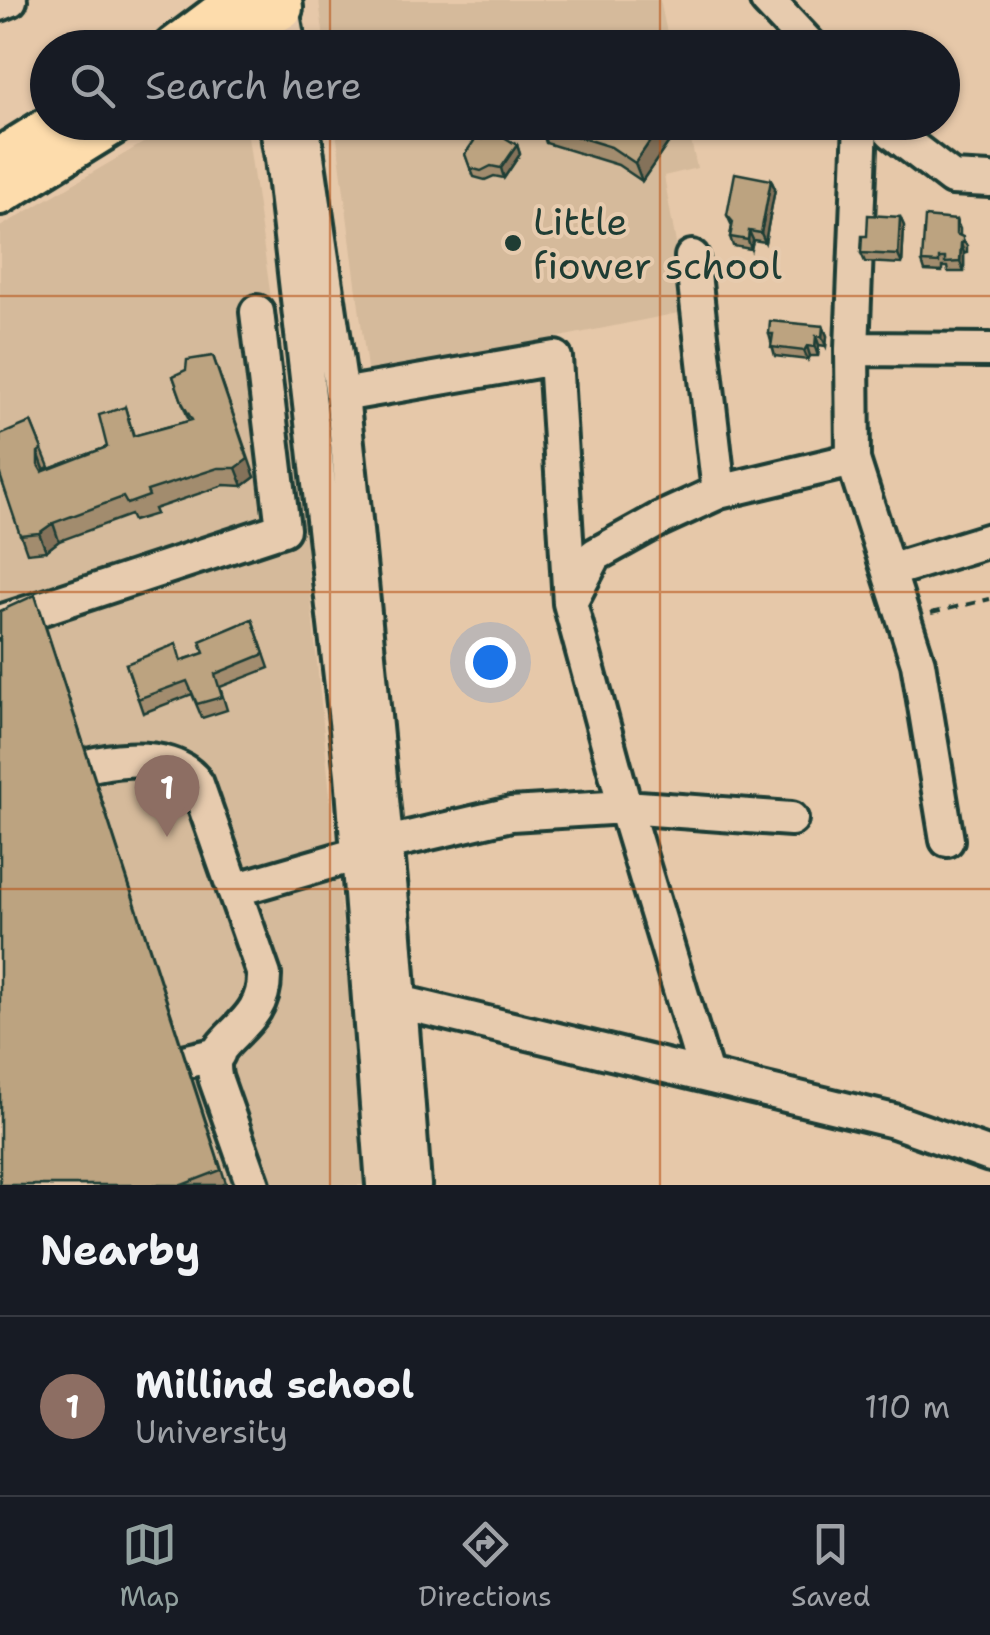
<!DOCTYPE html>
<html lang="en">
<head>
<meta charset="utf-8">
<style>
	:root { --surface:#171b24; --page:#20242c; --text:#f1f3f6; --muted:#9ea1a6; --line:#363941; --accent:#92a19f }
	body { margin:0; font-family:"Shantell Sans",sans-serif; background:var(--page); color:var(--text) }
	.you { position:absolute; left:490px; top:662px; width:35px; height:35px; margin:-25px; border:8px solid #fff; border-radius:50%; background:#1a73e8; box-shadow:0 0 0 15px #1a73e833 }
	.badge { display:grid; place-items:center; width:65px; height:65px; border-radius:50%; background:var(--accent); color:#fff; font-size:32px; font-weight:700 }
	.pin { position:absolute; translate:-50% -82px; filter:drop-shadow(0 2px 5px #0008) }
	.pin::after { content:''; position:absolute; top:52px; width:35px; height:30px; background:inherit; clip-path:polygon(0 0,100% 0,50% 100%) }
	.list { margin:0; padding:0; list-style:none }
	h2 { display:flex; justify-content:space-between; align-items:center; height:130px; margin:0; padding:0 40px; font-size:42px }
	h2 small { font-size:32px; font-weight:400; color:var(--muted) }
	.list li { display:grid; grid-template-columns:65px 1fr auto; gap:30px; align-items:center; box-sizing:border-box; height:180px; padding:0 40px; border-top:2px solid var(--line) }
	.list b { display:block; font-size:38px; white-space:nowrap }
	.list p { margin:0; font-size:32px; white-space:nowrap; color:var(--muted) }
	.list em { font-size:32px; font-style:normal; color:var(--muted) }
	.icon { flex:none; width:55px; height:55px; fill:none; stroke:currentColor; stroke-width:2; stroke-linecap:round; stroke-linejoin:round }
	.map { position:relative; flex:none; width:990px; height:1185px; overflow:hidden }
	.search { position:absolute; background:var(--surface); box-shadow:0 2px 8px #0004; left:30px; right:30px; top:30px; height:110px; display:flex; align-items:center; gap:25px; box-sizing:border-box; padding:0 35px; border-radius:55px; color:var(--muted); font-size:38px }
	.sheet { height:310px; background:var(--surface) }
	nav { display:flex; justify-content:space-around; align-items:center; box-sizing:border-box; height:140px; border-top:2px solid var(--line); background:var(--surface); font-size:28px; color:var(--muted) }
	nav a { display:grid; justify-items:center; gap:5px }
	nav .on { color:var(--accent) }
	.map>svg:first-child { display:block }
	.built { fill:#d5ba9b }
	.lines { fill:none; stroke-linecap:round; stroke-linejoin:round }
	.minor-casing { stroke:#1f3d34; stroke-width:40 }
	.major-casing { stroke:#1f3d34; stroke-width:48 }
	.path { stroke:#1f3d34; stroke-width:4; stroke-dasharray:10 8; stroke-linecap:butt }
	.minor { stroke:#e7cbae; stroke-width:32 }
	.major { stroke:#fddcac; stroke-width:40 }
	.wall { fill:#a28c6e; stroke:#1f3d34; stroke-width:2.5 }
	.shaded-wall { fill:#84725a; stroke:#1f3d34; stroke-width:2.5 }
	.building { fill:#bca380; stroke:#1f3d34; stroke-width:2.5 }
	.grid { fill:none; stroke:#b65216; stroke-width:2.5; stroke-opacity:0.55 }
	.poi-dot { fill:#1f3d34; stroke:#e7cbae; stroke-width:4 }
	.labels { text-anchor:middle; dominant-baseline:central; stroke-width:8; stroke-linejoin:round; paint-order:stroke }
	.poi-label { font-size:38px; fill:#1f3d34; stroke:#e7cbae; text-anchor:start }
</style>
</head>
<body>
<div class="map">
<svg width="990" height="1185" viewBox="0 0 990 1185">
	<rect width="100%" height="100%" fill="#e6c8a9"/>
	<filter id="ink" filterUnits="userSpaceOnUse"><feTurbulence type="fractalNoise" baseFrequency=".01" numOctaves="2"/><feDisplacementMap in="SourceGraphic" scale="20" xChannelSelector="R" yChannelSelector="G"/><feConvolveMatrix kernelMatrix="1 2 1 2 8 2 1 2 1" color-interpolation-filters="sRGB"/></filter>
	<g filter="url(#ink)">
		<path class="built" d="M319 0H660L670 47H325Z
			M177 123H246L304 529 368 1185H0V227Z
			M335 123H687L697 168 664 176 688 311 368 376Z"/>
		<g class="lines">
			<defs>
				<path id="minor" d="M767 0 812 48
					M0 4 10 0
					M282 8 289 48
					M276 122 282 158 352 774 383 1185
					M302 122 342 395 355 520 394 923 414 1185
					M861 122 852 349 853 460 918 663 947 840
					M883 122 892 132 952 178 990 180
					M692 257 719 492
					M852 349 990 350
					M342 395 555 358 570 603 625 807 706 1075
					M889 571 990 540
					M570 603 595 555 660 519 719 492 853 460
					M0 622 283 529 257 312
					M53 779C87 760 172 745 197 784L264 975C265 1024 218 1034 214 1064 214 1068 215 1077 216 1080L253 1185
					M387 843 511 814 625 807 791 819
					M234 890 358 854
					M383 998 894 1121 990 1155
					M144 1071 218 1054"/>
				<path id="major" d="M174 48 238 0
					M221 48 257 22 282 8 281 0
					M0 158 58 122
					M0 194 116 122"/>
			</defs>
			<use href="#minor" class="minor-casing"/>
			<use href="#major" class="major-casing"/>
			<path class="path" d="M931 613 990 599"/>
			<use href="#minor" class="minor"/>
			<use href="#major" class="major"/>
		</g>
		<path class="wall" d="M540 122H674L677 130 642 181 618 165 546 143 540 125Z
			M517 145 520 154 504 178 494 176 485 180 474 177 465 154Z
			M771 180 775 189 765 242 753 240 751 249 733 246 730 237 732 226 727 215Z
			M900 217 904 226 902 264 865 262 861 253 867 236Z
			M956 220 960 229V236L967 246V253H964V272H948L947 267H942V272L925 271 922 262Z
			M823 326 827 336 826 346 819 345 818 356H810L808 360 775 356 769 334Z
			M173 376 255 477 243 486 224 485 154 509 156 514 133 521 130 515 59 541 46 551 27 553 0 475 31 422 49 467 44 469V471L107 447 125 407 134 436 189 421Z
			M40 609 226 1183 222 1185H0Z
			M252 619 269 668 220 687 227 710 202 718 192 694 143 713 126 664 182 660 204 653Z"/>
		<path class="shaded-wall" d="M663 122H674L677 130 642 181 635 163Z
			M517 145 520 154 504 178 501 168Z
			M771 180 775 189 765 242 761 233Z
			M900 217 904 226 902 264 898 255Z
			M749 231 753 240 751 249 748 240Z
			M961 243 964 253V272L960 262Z
			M823 326 827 336 826 346 822 337Z
			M816 336 819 345 818 356 815 347Z
			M807 346 810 356 808 360 804 351Z
			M213 356 255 477 243 486 236 468Z
			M38 452 44 469V483L38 465Z
			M53 523 59 541 46 551 39 533Z"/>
		<path class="building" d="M602 38 609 48H589Z
			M540 122H663L635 163 611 147 540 125Z
			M489 128 517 145 501 168 491 166 481 171 470 168 465 154 476 138 482 139Z
			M735 173 771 180 761 233 749 231 748 240 730 237 733 222 727 215Z
			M868 215 900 217 898 255 861 253 862 236H867Z
			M925 217 956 220V234L963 237V243H961L960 262 945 263V258H939V263L922 262Z
			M770 321 823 326 822 337 816 336 815 347 807 346 804 351 771 347 773 334H769Z
			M213 356 248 459 236 468H218L147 491 149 496 127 504 123 497 53 523 39 533 20 535 0 475V435L31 422 42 449 38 452V465L42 472 107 447 99 415 125 407 133 436 192 420 183 404 173 376 186 370 187 360Z
			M35 595 221 1170 182 1185H0V611Z
			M252 619 264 654 215 674 222 697 197 704 187 681 138 699 126 664 176 644 181 661 204 653 200 641Z"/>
	</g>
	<path class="grid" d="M330 0V48M660 0V48M330 122V1185M660 122V1185M0 296H990M0 592H990M0 889H990"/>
	<circle class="poi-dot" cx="513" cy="243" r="10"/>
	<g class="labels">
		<g class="poi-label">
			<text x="533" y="221">Little<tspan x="533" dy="44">fiower school</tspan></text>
		</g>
	</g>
</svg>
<div class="you"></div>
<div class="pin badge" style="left:167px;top:837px;background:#8d6e63">1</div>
<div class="search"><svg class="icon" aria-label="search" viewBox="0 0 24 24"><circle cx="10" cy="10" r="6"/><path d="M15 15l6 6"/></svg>Search here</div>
</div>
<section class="sheet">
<h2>Nearby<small></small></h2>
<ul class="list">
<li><span class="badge" style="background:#8d6e63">1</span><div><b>Millind school</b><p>University</p></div><em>110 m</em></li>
</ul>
</section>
<nav>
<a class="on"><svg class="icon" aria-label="map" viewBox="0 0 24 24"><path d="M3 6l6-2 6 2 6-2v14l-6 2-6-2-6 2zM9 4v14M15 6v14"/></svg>Map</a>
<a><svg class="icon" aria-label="directions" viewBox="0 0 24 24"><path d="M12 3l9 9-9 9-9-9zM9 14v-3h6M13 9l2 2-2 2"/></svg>Directions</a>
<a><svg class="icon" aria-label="saved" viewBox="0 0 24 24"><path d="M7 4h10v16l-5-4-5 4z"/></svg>Saved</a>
</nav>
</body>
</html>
